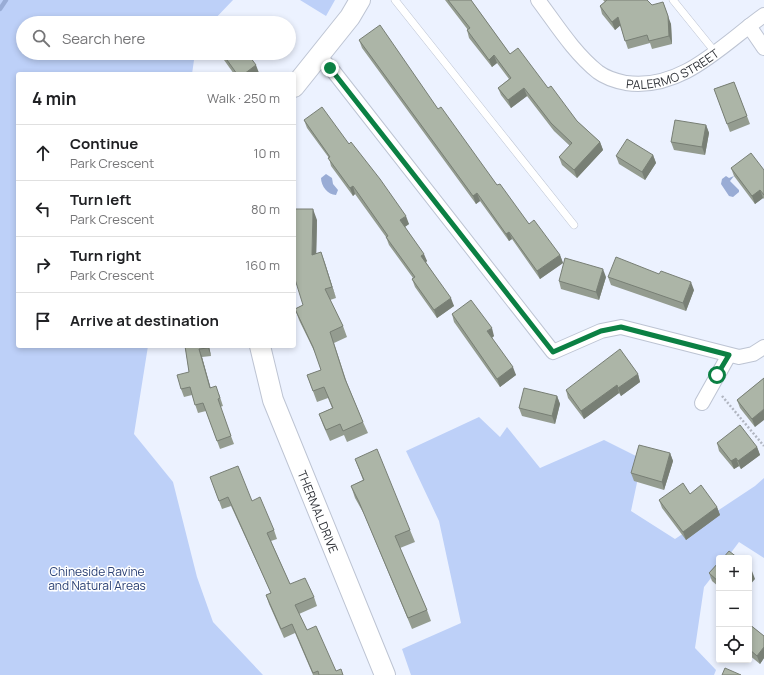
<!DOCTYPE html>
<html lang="en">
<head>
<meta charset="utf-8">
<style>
	:root { --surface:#fff; --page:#f2f2f2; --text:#202124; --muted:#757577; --line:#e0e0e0 }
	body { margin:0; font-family:Manrope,sans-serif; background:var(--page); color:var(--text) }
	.controls { position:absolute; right:12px; bottom:12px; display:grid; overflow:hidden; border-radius:4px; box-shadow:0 2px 6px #0003 }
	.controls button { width:36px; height:36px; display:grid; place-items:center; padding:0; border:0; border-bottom:1px solid var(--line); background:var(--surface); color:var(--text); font:20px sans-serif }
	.stop { position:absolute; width:12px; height:12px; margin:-9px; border:3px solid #0b8043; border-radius:50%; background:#fff }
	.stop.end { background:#0b8043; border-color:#fff; box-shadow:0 1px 4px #0008 }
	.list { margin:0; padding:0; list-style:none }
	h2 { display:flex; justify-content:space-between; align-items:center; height:52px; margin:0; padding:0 16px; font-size:17px }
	h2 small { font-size:13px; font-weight:400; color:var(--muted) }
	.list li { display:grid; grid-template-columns:26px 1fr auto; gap:12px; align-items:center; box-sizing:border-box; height:56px; padding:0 16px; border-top:1px solid var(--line) }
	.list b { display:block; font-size:15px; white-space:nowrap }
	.list p { margin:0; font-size:13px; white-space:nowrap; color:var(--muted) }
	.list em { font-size:13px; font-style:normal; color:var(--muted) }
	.icon { flex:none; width:22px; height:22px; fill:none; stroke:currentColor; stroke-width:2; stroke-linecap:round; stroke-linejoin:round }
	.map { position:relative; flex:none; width:764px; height:675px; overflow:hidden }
	.search { position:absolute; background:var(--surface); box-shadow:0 2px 6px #0003; left:16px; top:16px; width:280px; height:44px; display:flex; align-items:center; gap:10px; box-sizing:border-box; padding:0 14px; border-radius:22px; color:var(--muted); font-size:15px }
	.panel { position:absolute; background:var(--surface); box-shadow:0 2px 6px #0003; left:16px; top:72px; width:280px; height:276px; border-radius:4px }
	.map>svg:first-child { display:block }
	.green { fill:#bdd0f8 }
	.water { fill:#99acd5 }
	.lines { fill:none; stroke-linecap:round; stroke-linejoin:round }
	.stream { stroke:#99acd5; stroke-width:4.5 }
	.lane-casing { stroke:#bdc4d3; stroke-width:8 }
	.street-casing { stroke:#bdc4d3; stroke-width:16 }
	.secondary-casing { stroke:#bdc4d3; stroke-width:22 }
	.path { stroke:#b1b6c1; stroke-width:2.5; stroke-dasharray:2 2; stroke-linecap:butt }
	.lane { stroke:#fff; stroke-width:7 }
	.street { stroke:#fff; stroke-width:14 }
	.secondary { stroke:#fff; stroke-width:20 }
	.wall { fill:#949c90 }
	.shaded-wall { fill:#787f75 }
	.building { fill:#acb5a7; stroke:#787f75 }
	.route { stroke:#0b8043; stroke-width:5 }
	.labels { text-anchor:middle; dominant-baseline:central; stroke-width:3; stroke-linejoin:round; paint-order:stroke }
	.street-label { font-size:12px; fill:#2d3036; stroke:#fff }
	.park-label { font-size:12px; fill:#2b4175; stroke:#fff }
</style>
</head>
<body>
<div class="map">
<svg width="764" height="675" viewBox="0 0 764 675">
	<rect width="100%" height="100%" fill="#ecf2ff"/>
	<path class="green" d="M0 0H233L211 23H23V53H195L192 74H18V346H148L134 434 173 482 197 577 213 622 263 675H0Z
		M300 0H335L326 16Z
		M479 417 500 437 507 427 540 468 604 440 642 459 631 511 675 539 755 486 764 478V558L739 542 727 558H719V568L704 587 695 648 716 670 714 675H411L402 649 461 623 439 521 406 451Z"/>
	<path class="water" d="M326 174 332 178 333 184 338 190 336 195C328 195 321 186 321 178Z
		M726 176 729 178 734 176 730 181 739 190V192L733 197 729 196 721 184 722 179Z"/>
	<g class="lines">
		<path class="stream" d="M0 9 6 0"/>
		<defs>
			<path id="lane" d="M395 0 574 225
				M673 0 715 52"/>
			<g id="street">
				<path id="s1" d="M538 0C556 24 574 53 598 72 606 78 616 81 626 83 682 91 723 44 764 15"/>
				<path d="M749 26 764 48"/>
				<path d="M318 55 334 72 553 352 601 331 621 327 739 357 753 354 764 347"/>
				<path d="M702 403 729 355"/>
			</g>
			<g id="secondary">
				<path d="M294 87 350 17 360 0"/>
				<path id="s2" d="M260 346 273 400 385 675"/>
			</g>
		</defs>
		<use href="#lane" class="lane-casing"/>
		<use href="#street" class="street-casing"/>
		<use href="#secondary" class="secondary-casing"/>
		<path class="path" d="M722 396 764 446"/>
		<use href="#lane" class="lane"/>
		<use href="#street" class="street"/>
		<use href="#secondary" class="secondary"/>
	</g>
	<path class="wall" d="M445 0H471L510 54 548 88 577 121 600 142 603 150 577 178 562 165 559 157 570 146 554 131 527 96 511 108 501 95 498 88 509 79 497 63 492 67 469 38 467 30H468Z
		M603 0H647L671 24 672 44 652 49 650 43 628 49 620 25 615 30 602 14 600 6 605 2Z
		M359 40 438 109 497 185 529 224 560 255 563 263 540 279 512 239 509 241 480 201 476 204 362 48Z
		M219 53H247L259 73 258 74H234Z
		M734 82 750 124 730 132 714 89Z
		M304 120 349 144 409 224 405 227 427 261 426 262 454 306 437 318 415 287 412 279 413 278 389 245 386 237 355 194 353 196 331 166 329 158 307 128Z
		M706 125 709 133 705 155 674 150 671 142Z
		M653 155 656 163 645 180 619 164 616 156Z
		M731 168 764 170V199L763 198 755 204 734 176Z
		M317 220 316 254 321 252 336 298 330 300 343 326 347 337 334 343 347 383 363 422 368 433 347 442 344 435 330 441 323 425 319 414 332 408 328 398 317 402 307 375 321 370 317 357 299 320 295 309 303 305Z
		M606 277 599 300 561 289 559 281Z
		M608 277 694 290 686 311 611 285Z
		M452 314 494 336 492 338 516 375 500 387 454 322Z
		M185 346H209L211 356 202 357 210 388 219 394 223 406 220 407 234 444 220 449 206 411 198 413 192 395 184 397 181 389 189 372Z
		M638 374 640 382 621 396 619 393 584 419 568 398 566 390Z
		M764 378 755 427 740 408 737 400Z
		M557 396 560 404 555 424 522 416 519 408Z
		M717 443 757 447 760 455 741 469 739 466 734 469 719 451Z
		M670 453 673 461 664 490 634 481 631 473Z
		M355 459 410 530 415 542 400 548 427 610 431 621 412 629 364 514 355 498 351 486 363 480Z
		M210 477 252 501 274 530 277 539 271 541 290 584 314 597 317 606 299 614 307 630 336 671 343 675H313L295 633 284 638 269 604 266 595 271 593 231 506 222 509Z
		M690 494 717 507 720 515 686 540 662 508 659 500Z
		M719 562V587L712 581 709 573Z
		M749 624 764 636V658L760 664 749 655Z"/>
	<path class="shaded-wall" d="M663 2 671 24 672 44 669 36Z
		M618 17 621 25 615 30 612 22Z
		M494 55 497 63 492 67 489 60Z
		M256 65 259 73 258 74H244Z
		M524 88 527 96 511 108 508 100Z
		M706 125 709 133 705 155 702 147Z
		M600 142 603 150 577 178 574 170Z
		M653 155 656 163 645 180 642 172Z
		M353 186 355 194 353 196 350 188Z
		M760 190 763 198 755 204 752 196Z
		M477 193 480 201 476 204 473 196Z
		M313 209 317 220 316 266 312 255Z
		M406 216 409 224 403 228 400 220Z
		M509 232 512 239 509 241 506 234Z
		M321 252 325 263 336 298 332 287Z
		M424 254 427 261 424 264 421 256Z
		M560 255 563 263 540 279 537 271Z
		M603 269 606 277 599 300 596 292Z
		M691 282 694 290 686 311 683 303Z
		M451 298 454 306 437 318 434 310Z
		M492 328 494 336 490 339 487 331Z
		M208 346H209L211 356 208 348Z
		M199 349 202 357 213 396 210 388Z
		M513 367 516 375 500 387 497 379Z
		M638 374 640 382 621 396 618 388Z
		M617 385 619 393 584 419 581 411Z
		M557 396 560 404 555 424 552 416Z
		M764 409V420L755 427 752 419Z
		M757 447 760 455 741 469 738 461Z
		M670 453 673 461 664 490 662 482Z
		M736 458 739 466 734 469 731 461Z
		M717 507 720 515 686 540 683 532Z
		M752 571 755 579 749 586V574Z
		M764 647V658L760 664 757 656Z"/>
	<path class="building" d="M448 0H471L510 54 518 48 548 88 551 86 577 121 600 142 574 170 559 157 572 143 551 123 524 88 508 100 498 88 511 78 494 55 489 60 467 30 470 28Z
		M607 0H647L652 5 663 2 668 16 669 36 649 41 647 35 625 41 618 17 612 22 600 6Z
		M221 17 226 23H212Z
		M380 25 438 109 441 107 497 185 500 184 529 224 534 220 560 255 537 271 509 232 506 234 477 193 473 196 359 40Z
		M222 53H247L256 65 244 74H237Z
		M734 82 747 116 727 124 714 89Z
		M322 107 349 144 351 142 380 179 406 216 400 220 424 254 421 256 451 298 434 310 412 279 415 277 386 237 388 236 353 186 350 188 328 158 330 157 304 120Z
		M675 120 706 125 702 147 671 142Z
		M627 139 653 155 642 172 616 156Z
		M751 153 764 170V195L760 190 752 196 731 168Z
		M294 209H313L312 255 321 252 332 287 325 289 343 326 330 332 345 379 363 422 343 431 340 424 326 430 319 414 333 408 324 387 313 391 307 375 321 370 313 347 295 309 303 305 294 276Z
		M616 257 659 274 661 271 691 282 683 303 608 277Z
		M565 258 603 269 596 292 559 281Z
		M471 300 492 328 487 331 513 367 497 379 452 314Z
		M185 346H208V348L199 349 210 388 216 386 220 398 218 399 231 436 217 441 203 403 195 405 190 387 181 389 177 375 189 372Z
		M620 349 638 374 618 388 617 385 581 411 566 390Z
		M764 378V409L752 419 737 400Z
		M524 388 557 396 552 416 519 408Z
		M740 425 757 447 738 461 736 458 731 461 717 443Z
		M639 445 670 453 662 482 631 473Z
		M377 449 410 530 395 536 427 610 408 618 359 502 351 486 364 480 355 459Z
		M238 466 252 501 260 497 274 530 267 533 290 584 305 578 314 597 295 605 307 630 316 626 336 671 341 669 343 675H319L318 671 313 673 292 624 281 629 266 595 271 593 228 497 219 501 210 477Z
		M683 483 690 494 701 485 717 507 683 532 659 500Z
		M729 551 738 558H723Z
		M719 562V582L709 573Z
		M749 568 752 571 749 574Z
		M749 624 764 636V647L757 656 749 649Z
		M725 668 741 675H722Z"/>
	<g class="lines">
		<path class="route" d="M330 68 553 352 601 331 621 327 729 355 717 375"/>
	</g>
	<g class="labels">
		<g class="street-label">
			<text stroke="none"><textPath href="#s1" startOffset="174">PALERMO STREET</textPath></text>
			<text stroke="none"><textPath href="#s2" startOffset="176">THERMAL DRIVE</textPath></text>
		</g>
		<g class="park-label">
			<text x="97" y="571">Chineside Ravine<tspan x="97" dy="14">and Natural Areas</tspan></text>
		</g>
	</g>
</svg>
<div class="controls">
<button>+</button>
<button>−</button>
<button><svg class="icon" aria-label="locate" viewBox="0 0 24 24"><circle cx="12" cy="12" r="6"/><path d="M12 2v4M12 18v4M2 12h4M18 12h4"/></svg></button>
</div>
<div class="stop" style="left:717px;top:375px"></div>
<div class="stop end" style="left:330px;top:68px"></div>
<div class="search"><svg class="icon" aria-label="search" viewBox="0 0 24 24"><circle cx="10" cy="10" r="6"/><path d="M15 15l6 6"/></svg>Search here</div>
<section class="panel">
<h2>4 min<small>Walk · 250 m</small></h2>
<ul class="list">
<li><svg class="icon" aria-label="ahead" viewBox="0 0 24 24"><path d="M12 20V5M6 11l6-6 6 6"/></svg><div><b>Continue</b><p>Park Crescent</p></div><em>10 m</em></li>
<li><svg class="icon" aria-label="left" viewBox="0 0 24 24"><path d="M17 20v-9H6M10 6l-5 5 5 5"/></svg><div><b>Turn left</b><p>Park Crescent</p></div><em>80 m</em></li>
<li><svg class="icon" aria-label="right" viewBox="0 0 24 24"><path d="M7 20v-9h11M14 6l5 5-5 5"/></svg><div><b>Turn right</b><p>Park Crescent</p></div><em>160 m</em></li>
<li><svg class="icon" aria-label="arrive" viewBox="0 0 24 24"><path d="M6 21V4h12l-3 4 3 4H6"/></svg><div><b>Arrive at destination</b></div></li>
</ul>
</section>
</div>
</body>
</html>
